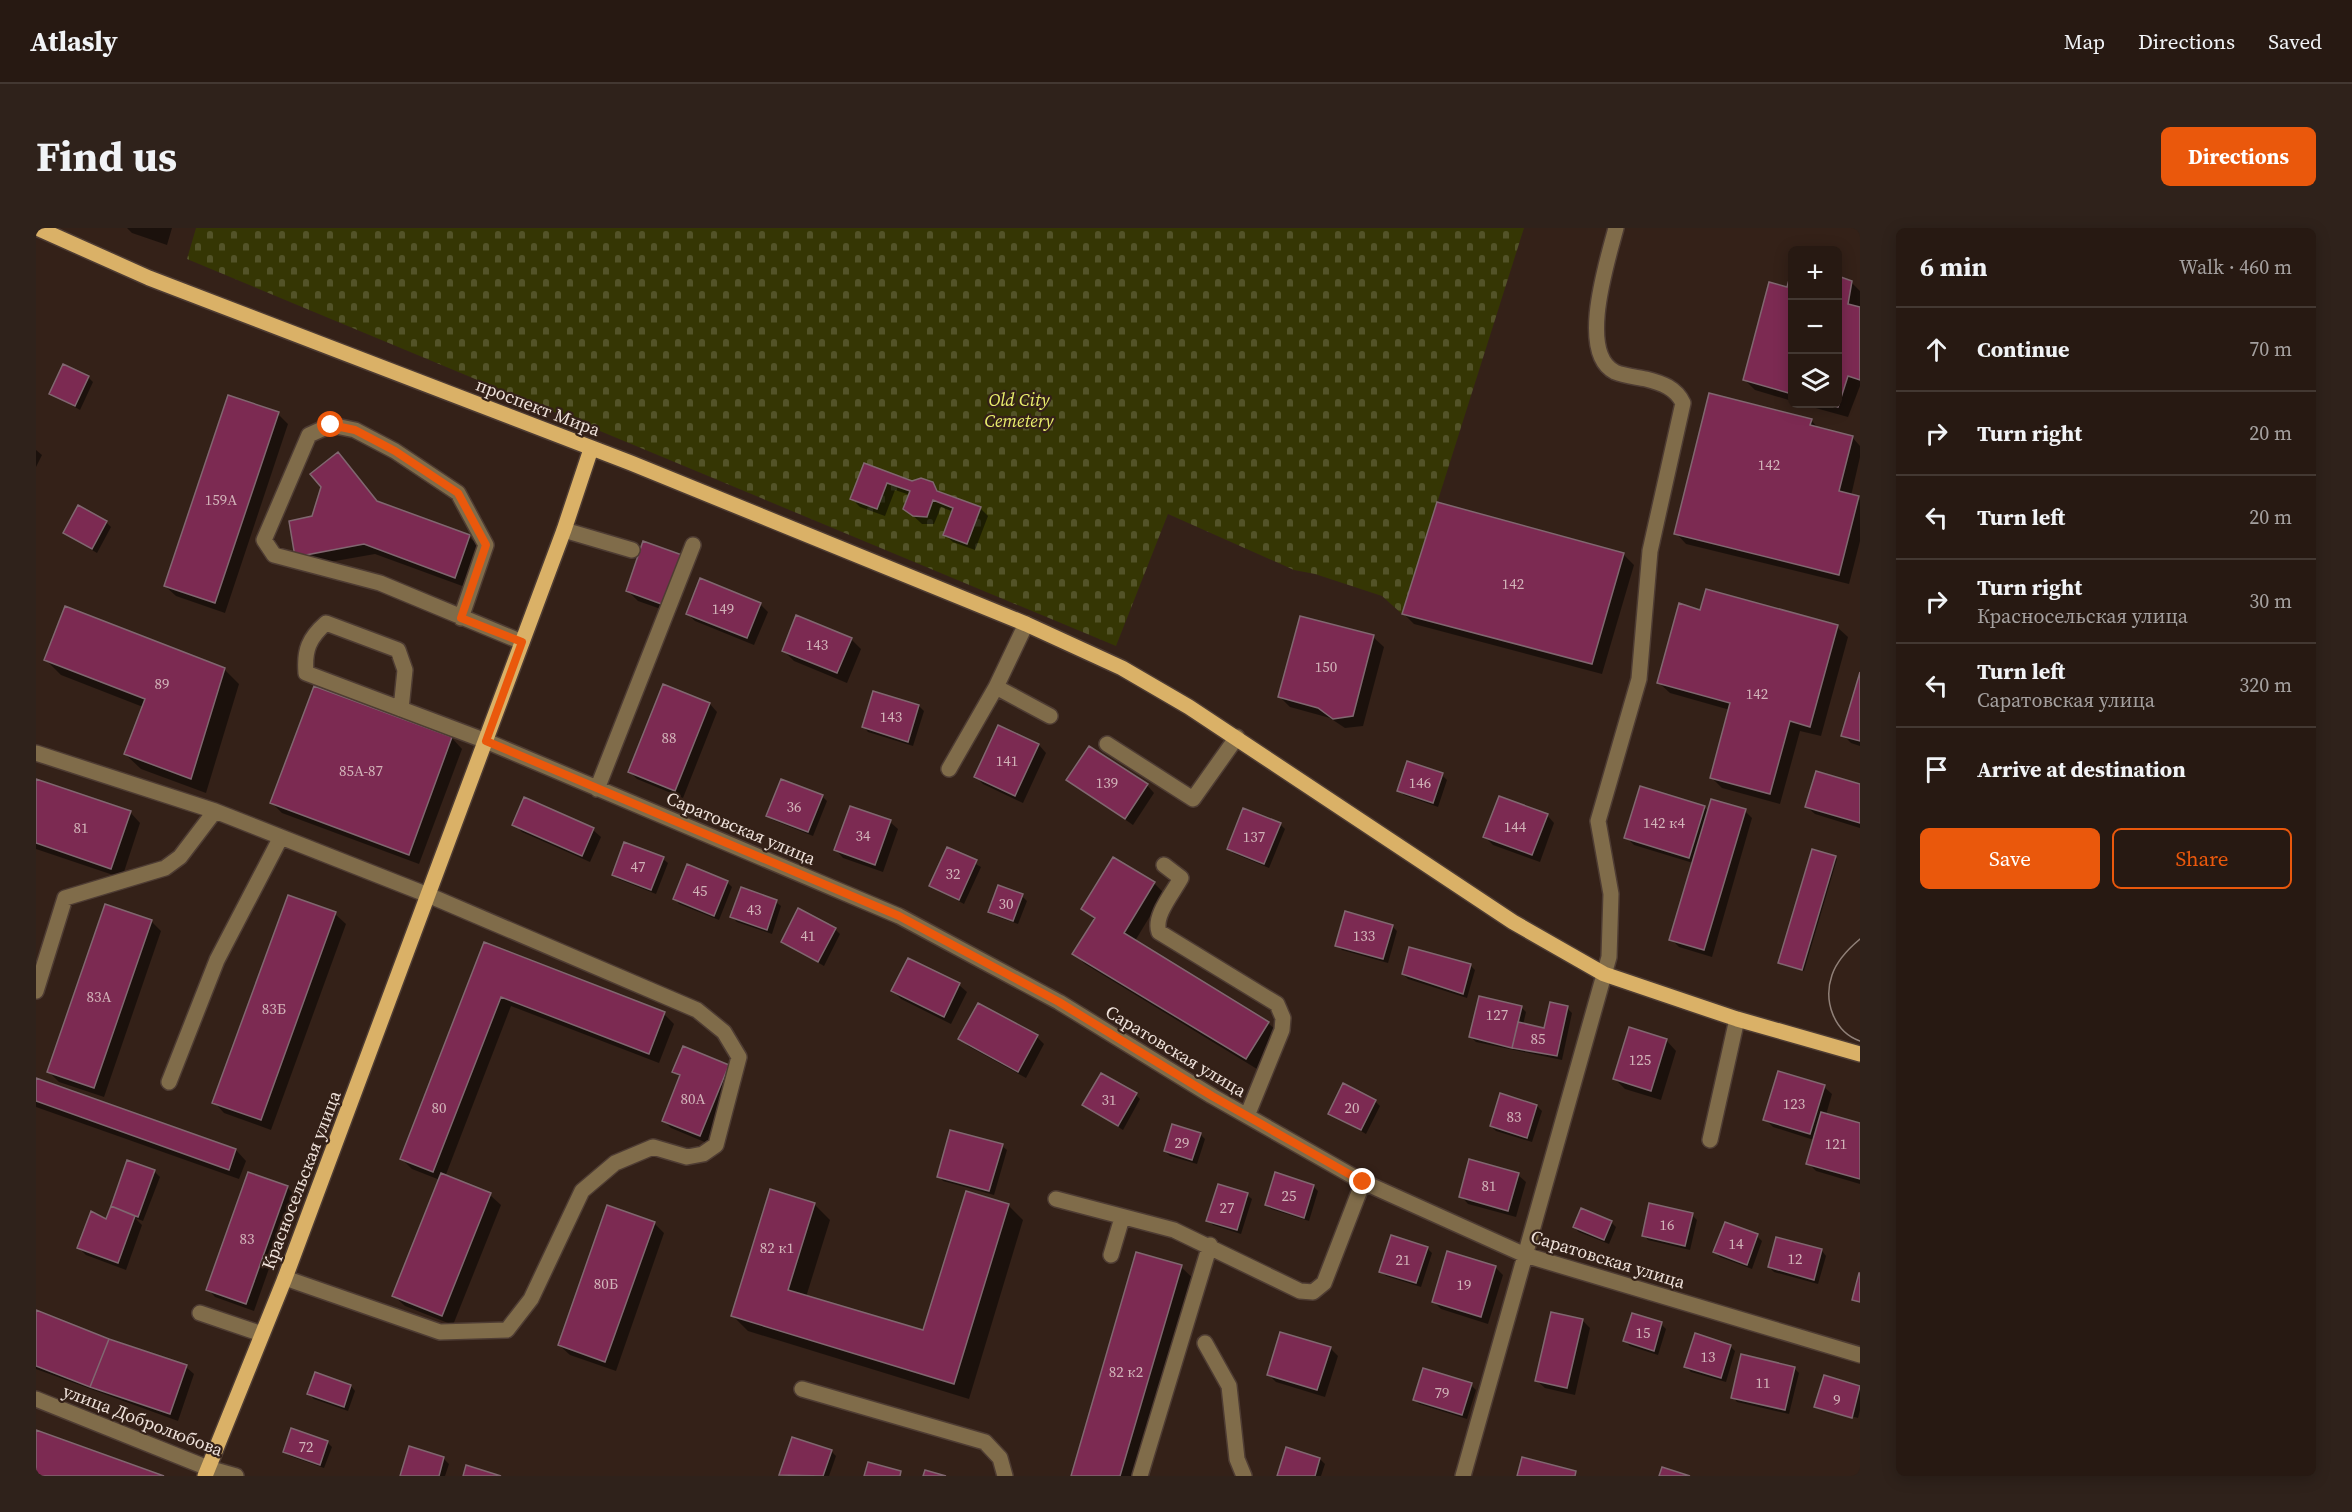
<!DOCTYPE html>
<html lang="en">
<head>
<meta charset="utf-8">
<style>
	:root { --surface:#271912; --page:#2f221b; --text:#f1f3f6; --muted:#a4a09f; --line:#433832; --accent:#ea580c }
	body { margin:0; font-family:"Source Serif 4",serif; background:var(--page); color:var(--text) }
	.controls { position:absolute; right:18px; top:18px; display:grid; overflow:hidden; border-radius:9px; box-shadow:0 3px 15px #0003 }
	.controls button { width:54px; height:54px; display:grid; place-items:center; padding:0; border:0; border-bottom:2px solid var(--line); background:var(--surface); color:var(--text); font:30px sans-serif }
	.stop { position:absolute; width:18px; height:18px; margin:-14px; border:4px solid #ea580c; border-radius:50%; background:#fff }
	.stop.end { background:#ea580c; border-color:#fff; box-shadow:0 2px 6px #0008 }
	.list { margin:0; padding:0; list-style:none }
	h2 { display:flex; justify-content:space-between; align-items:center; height:78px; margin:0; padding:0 24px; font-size:26px }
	h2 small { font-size:20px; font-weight:400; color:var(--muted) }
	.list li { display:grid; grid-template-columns:39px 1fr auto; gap:18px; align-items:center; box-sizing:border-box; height:84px; padding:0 24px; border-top:2px solid var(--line) }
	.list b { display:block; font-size:22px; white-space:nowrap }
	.list p { margin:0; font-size:20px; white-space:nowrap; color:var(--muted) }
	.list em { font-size:20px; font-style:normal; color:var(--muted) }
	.actions { display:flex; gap:12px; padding:18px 24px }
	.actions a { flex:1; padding:14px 0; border:2px solid var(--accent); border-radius:9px; text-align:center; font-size:21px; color:var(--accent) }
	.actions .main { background:var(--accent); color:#fff }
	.icon { flex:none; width:33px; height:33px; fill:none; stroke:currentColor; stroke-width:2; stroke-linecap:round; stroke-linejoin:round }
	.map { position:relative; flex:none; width:1824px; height:1248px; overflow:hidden; border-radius:9px }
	header { display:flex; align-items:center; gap:36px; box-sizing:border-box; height:84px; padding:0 30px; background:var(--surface); border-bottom:2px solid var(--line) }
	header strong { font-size:28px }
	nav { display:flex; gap:33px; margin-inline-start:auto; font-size:21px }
	.intro { display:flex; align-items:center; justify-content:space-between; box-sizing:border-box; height:144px; padding:0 36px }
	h1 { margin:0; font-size:42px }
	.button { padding:15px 27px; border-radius:9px; background:var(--accent); color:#fff; font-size:21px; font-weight:700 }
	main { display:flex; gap:36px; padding:0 36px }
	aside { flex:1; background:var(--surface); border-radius:9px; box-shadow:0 3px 15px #0003 }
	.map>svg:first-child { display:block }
	.cemetery { fill:url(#cemetery-stones) }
	.shadow { fill:#0007 }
	.building { fill:#7c2a52; stroke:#806770; stroke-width:1.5 }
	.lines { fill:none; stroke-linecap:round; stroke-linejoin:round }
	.minor-casing { stroke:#4e3c33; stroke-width:18 }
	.major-casing { stroke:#4e3c33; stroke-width:18 }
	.minor { stroke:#806c4a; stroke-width:15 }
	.major { stroke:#dab167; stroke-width:15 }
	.tram { stroke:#908078; stroke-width:1.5 }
	.route { stroke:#ea580c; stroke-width:8 }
	.labels { text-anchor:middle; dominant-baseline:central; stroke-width:4.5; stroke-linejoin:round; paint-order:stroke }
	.number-label { font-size:15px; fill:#d2b4b9 }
	.park-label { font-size:18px; font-style:italic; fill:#e9ee6c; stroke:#342118 }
	.street-label { font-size:18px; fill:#efe2db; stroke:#342118 }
</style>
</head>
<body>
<header>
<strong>Atlasly</strong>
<nav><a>Map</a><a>Directions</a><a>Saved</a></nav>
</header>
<div class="intro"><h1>Find us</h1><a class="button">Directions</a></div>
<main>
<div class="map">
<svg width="1824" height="1248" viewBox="0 0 1824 1248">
	<defs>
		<pattern id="cemetery-stones" width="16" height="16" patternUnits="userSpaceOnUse" patternTransform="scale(1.5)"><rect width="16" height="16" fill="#353604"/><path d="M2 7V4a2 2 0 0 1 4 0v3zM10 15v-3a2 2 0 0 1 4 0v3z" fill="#535328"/></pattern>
	</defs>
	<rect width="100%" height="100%" fill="#342118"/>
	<path class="cemetery" d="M160 0H1488L1366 386 1346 368 1279 346 1258 342 1132 286 1080 418 151 31Z"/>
	<path class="shadow" d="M91 0H136L131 17 96 5Z
		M1756 46V173L1719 162 1709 152Z
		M1802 50 1815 54 1824 63V158L1812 189 1765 176H1802Z
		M52 149 57 154 44 182 15 166Z
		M242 186 252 196 189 385 140 368 129 358Z
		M1775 192 1784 202 1816 209 1824 218V229L1815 268 1824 272V313L1813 356 1650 316 1640 305Z
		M0 222 6 227 0 239Z
		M302 226 343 275 433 309 444 319 429 359 339 326 271 338 254 294 277 290Z
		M829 237 876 254 896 256 905 266 944 280 952 288 939 322 917 314 909 307 918 284 905 279 898 296H886L869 280 874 267 859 262 849 288 824 279 816 271Z
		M70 294 75 299 61 325 28 305Z
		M1587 326 1598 337 1566 446 1378 396 1367 385Z
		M656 339 639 386 602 373 591 362Z
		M724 376 732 384 718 417 659 393 652 386Z
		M1665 384 1801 399 1812 409 1785 508 1764 503 1744 576 1686 560 1675 549 1694 482 1634 465 1623 455Z
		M1337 409 1348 419 1327 498 1309 500 1294 490 1254 479 1244 469Z
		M815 411 825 421 811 455 758 433 747 422Z
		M10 432 188 441 203 456 170 565 105 541 89 526 107 479 25 447Z
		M1824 449V518L1815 515 1807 507Z
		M279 460 416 510 426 521 383 636 246 585 236 575Z
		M838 465 883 478 888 483 877 518 832 504 828 499Z
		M674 476 681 484 647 570 601 551 594 544Z
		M1003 517 1010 525 987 575 947 556 939 548Z
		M1406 547 1411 552 1402 579 1368 567 1363 562Z
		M1032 552 1111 557 1118 565 1097 597Z
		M0 553 94 584 104 595 86 650 0 621Z
		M1824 558V600L1779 586 1771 579Z
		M786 568 791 573 777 608 737 592 732 588Z
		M1668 579 1673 584 1709 583 1716 590 1676 729 1643 719 1635 711 1657 635 1598 617 1590 609Z
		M1511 587 1518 595 1504 634 1457 617 1449 609Z
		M854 594 862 601 847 644 807 630 800 622Z
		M478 596 557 602 565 609 554 634 486 604Z
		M1244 596 1249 601 1233 640 1197 625 1192 620Z
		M912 620 945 639 928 676 895 658Z
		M1799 629 1801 631 1768 743 1746 737 1744 735Z
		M627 631 632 635 620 666 582 651 578 646Z
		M691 654 696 659 683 692 643 676 639 671Z
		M1118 655 1128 665 1099 713 1232 795 1243 805 1221 841 1049 736 1038 726 1059 692 1047 681Z
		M986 668 991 673 982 696 959 688 954 683Z
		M252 669 299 686 310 696 235 902 188 885 178 874Z
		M740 674 745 678 736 706 701 694 696 689Z
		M115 693 125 703 68 869 23 854 13 844Z
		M1356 698 1361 703 1352 735 1306 722 1301 717Z
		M799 701 804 706 788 738 747 714Z
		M448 716 628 786 638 796 623 835 475 778 409 949 454 967 465 977 417 1097 369 1078 358 1068 404 952 376 941 366 931Z
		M873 732 923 757 931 764 915 796 865 771 857 763Z
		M1434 737 1439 742 1431 770 1372 751 1367 746Z
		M1485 779 1490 784 1487 797 1510 802 1531 780 1536 785 1526 832 1440 814 1435 809Z
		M1001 809 1008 816 990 850 932 818 924 810Z
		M1630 812 1640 823 1625 872 1589 861 1579 851Z
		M692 838 700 846 671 915 635 900 627 892 645 850 638 844Z
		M0 851 200 922 210 933 203 951 0 879Z
		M1788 859 1796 866 1790 887 1824 896V956L1780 943 1772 935 1778 912 1737 899 1729 891Z
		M1100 867 1104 871 1087 902 1048 877Z
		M1465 867 1501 878 1506 883 1496 914 1460 903 1455 898Z
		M1339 873 1344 878 1330 906 1294 885Z
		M1164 906 1169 911 1161 936 1134 928 1129 923Z
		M966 918 971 922 958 967 907 953 903 948Z
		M92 934 119 944 124 949 107 993 99 990 106 997 90 1042 50 1027 43 1020 71 993Z
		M213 946 252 960 259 967 218 1083 179 1069 172 1061Z
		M1482 947 1490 954 1480 989 1432 976 1425 968Z
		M1277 958 1282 963 1273 993 1235 981 1230 976Z
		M1211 967 1216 971 1205 1006 1177 997 1172 992Z
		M778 976 794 992 770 1069 888 1104 972 977 987 992 933 1171 712 1103 697 1088Z
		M1656 987 1661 992 1654 1022 1612 1012 1608 1007Z
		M1575 994 1580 999 1573 1016 1543 1004 1538 999Z
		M618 995 628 1005 580 1143 534 1127 523 1117Z
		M1689 996 1721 1008 1726 1013 1716 1041 1684 1029 1679 1024Z
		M1391 1020 1396 1025 1385 1059 1350 1048 1345 1044Z
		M1786 1023 1790 1028 1782 1056 1738 1044 1733 1039Z
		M1412 1025 1460 1040 1467 1047 1452 1096 1405 1081 1397 1073Z
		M1145 1039 1161 1054 1104 1248H1036Z
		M0 1083 150 1139 158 1146 142 1193 0 1141Z
		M1546 1092 1554 1100 1539 1167 1509 1160 1501 1153Z
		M1625 1096 1630 1101 1622 1127 1594 1118 1589 1113Z
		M1694 1118 1699 1123 1690 1154 1655 1144 1650 1139Z
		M1294 1120 1302 1128 1289 1169 1240 1154 1232 1146Z
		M1758 1140 1763 1145 1753 1186 1701 1174 1697 1169Z
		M1789 1149 1824 1160V1182L1822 1190 1783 1179V1182L1820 1194 1785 1183 1780 1178Z
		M1435 1157 1440 1162 1431 1191 1383 1176 1379 1172Z
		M315 1158 319 1163 312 1183 278 1171 273 1166Z
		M291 1214 296 1219 288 1240 254 1228 249 1224Z
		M374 1220 408 1231 413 1236 409 1248H365Z
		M1251 1221 1284 1231 1289 1236 1285 1248H1243Z
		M795 1223 800 1228 793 1248 745 1247Z"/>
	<path class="building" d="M1756 41V166L1707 152 1733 54 1751 59Z
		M1802 48 1816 53 1812 76 1824 79V152L1812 148 1802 179 1788 176H1802Z
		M27 136 53 148 39 178 13 166Z
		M1673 165 1776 191 1774 197 1817 208 1803 263 1823 268 1803 347 1638 306Z
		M192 167 243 184 179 375 128 358Z
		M302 224 341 273 434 307 419 350 328 316 259 329 253 293 276 288 285 259 274 246Z
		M828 235 876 253 885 250 897 254 901 263 945 279 931 316 907 307 917 280 897 272 891 289 877 288 867 281 874 263 851 255 841 281 814 271Z
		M1401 274 1588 325 1556 436 1366 386Z
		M42 277 71 293 56 321 27 305Z
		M607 313 646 327 628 377 590 363Z
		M664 350 725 375 711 410 650 386Z
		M1670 361 1802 397 1774 499 1754 493 1734 566 1674 550 1694 475 1621 455 1643 375 1664 382Z
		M29 378 189 440 155 551 88 526 109 471 8 432Z
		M760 387 816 410 801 445 746 423Z
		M1264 388 1338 407 1317 488 1297 491 1282 480 1242 469Z
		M1824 444V513L1805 508Z
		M627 456 674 475 639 563 592 544Z
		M278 458 416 509 373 627 234 575Z
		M837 463 883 477 872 514 826 499Z
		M962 497 1003 516 979 568 938 549Z
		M1053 518 1112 556 1089 591 1030 552Z
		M1371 533 1407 545 1397 575 1361 563Z
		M1780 543 1824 556V595L1769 579Z
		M0 551 95 583 75 641 0 615Z
		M745 551 787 567 772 604 730 588Z
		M1604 558 1669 578 1653 630 1588 610Z
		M1463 568 1512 586 1496 627 1447 609Z
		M488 569 558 600 546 628 476 597Z
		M1675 571 1710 581 1668 722 1633 712Z
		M814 578 855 592 839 637 798 622Z
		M1207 580 1245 595 1228 636 1191 621Z
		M588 614 628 629 615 662 576 647Z
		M911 619 941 632 923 672 893 658Z
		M1776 621 1800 628 1766 742 1742 735Z
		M1077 629 1119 654 1088 705 1233 794 1210 831 1036 726 1059 690 1045 681Z
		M651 636 692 653 678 688 637 671Z
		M962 657 987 666 977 693 952 684Z
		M705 659 741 672 731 702 694 689Z
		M252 667 300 684 225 892 176 875Z
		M69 676 116 692 58 860 11 844Z
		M762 680 800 700 782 734 745 714Z
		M1309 683 1357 697 1347 731 1299 718Z
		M448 714 629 784 613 826 465 769 397 944 364 931Z
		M1373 719 1435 736 1427 766 1366 746Z
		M872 730 924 755 908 789 855 763Z
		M1443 768 1486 778 1476 820 1433 809Z
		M1514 774 1532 778 1521 828 1476 820 1482 794 1508 800Z
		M942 775 1002 807 982 844 922 811Z
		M1593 799 1631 811 1615 863 1577 851Z
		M647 818 693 837 664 908 626 893 644 847 636 844Z
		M1742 843 1789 857 1774 906 1727 892Z
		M1065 845 1101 865 1082 898 1046 877Z
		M0 850 200 921 193 942 0 873Z
		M1307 855 1340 872 1325 902 1292 886Z
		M1464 865 1501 877 1491 910 1454 898Z
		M1785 884 1824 895V951L1770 936Z
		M1136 896 1165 905 1156 932 1128 923Z
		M914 902 967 916 953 963 901 949Z
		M1433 931 1483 945 1472 983 1423 969Z
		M91 932 119 942 102 989 75 978Z
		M212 944 252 958 210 1076 170 1062Z
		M1239 944 1278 957 1268 990 1229 977Z
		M405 945 455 965 406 1088 356 1068Z
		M1182 956 1212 965 1201 1002 1170 993Z
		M734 961 779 975 752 1062 887 1102 930 963 973 976 918 1156 695 1088Z
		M1613 975 1657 985 1649 1018 1606 1008Z
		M571 977 619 994 569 1134 522 1117Z
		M75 978 99 988 82 1035 41 1020 55 983 70 991Z
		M1545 980 1576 993 1568 1012 1537 999Z
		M1689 994 1722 1006 1711 1037 1677 1024Z
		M1355 1007 1392 1019 1380 1055 1343 1044Z
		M1740 1009 1786 1021 1778 1052 1732 1039Z
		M1411 1023 1460 1038 1445 1089 1396 1074Z
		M1100 1024 1146 1037 1084 1248H1035Z
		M1823 1045H1824V1074L1816 1072Z
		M0 1082 73 1111 54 1159 0 1138Z
		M1515 1084 1547 1091 1531 1160 1499 1153Z
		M1596 1085 1626 1094 1618 1123 1587 1113Z
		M1244 1104 1295 1119 1281 1162 1231 1147Z
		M1659 1105 1695 1117 1685 1150 1648 1139Z
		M73 1111 151 1137 134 1186 54 1159Z
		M1705 1126 1759 1139 1749 1182 1695 1170Z
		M1387 1140 1436 1155 1426 1187 1377 1172Z
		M279 1144 315 1157 308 1179 271 1166Z
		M1788 1147 1824 1158 1816 1190 1778 1179Z
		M255 1200 292 1213 284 1237 247 1224Z
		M0 1202 128 1248H0Z
		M756 1209 796 1222 787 1248 743 1247Z
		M373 1218 408 1229 403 1248H364Z
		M1250 1219 1284 1230 1279 1248H1241Z
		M1486 1229 1540 1243 1539 1248H1481Z
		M832 1234 865 1243 864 1248H828Z
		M430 1237 465 1248H427Z
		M1626 1239 1654 1248H1623Z
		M889 1242 910 1248H887Z"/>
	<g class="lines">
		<defs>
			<path id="minor" d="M528 302 596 322
				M425 390 450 317 422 265 359 223 319 202 295 197 273 207 228 312 238 327 344 355 486 414
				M960 459 1014 488
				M365 481 369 442 362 422 290 395C273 410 268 422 270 445L450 513 863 688 1023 774 1176 868 1327 954 1489 1027 1824 1127
				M1071 516 1157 571 1201 509
				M0 525 179 583 392 667 661 782 688 804 703 829 680 917 667 926 651 929 617 919 579 935 546 963 495 1071 471 1102 404 1104 249 1050
				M913 541 960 459 990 396
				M561 561 657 317
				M1128 637 1145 650C1137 665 1117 688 1123 704L1241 776 1247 790 1246 802 1211 888
				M0 763 29 670 129 640 144 629 179 583
				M133 854 181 732 245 609
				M1674 912 1701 791
				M1020 971 1138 1002 1264 1063 1277 1064 1288 1055 1327 954
				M1075 1027 1086 990
				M164 1085 226 1106
				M1169 1115 1193 1158 1201 1231 1208 1248
				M766 1161 949 1214 964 1230 969 1248
				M0 1171 172 1240 200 1248
				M1104 1248 1174 1017
				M1427 1248 1573 729 1575 666 1562 593 1603 451 1614 323 1647 175C1640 160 1626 155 1610 151 1601 149 1588 148 1579 144 1541 125 1572 31 1580 0"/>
			<path id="major" d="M1 0 113 50 595 235 990 396 1086 440 1153 479 1477 694 1568 746 1701 791 1824 826
				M169 1248 249 1050 528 302 555 221"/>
		</defs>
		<use href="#minor" class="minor-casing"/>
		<use href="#major" class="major-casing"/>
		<use href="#minor" class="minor"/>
		<use href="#major" class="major"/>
		<path class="tram" d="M1824 711C1812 721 1801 732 1796 747 1787 773 1798 804 1824 813"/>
	</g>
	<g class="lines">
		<path class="route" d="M295 197 319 202 359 223 422 265 450 317 425 390 486 414 450 513 863 688 1023 774 1176 868 1327 954"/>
	</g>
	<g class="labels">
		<g class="number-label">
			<text x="1733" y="236">142</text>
			<text x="185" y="271">159А</text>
			<text x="1477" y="355">142</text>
			<text x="687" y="380">149</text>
			<text x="781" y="416">143</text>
			<text x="1290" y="438">150</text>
			<text x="126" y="455">89</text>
			<text x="1721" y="465">142</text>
			<text x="855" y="488">143</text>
			<text x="633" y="509">88</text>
			<text x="971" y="532">141</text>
			<text x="325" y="542">85А-87</text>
			<text x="1071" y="554">139</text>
			<text x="1384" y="554">146</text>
			<text x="758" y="578">36</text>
			<text x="1628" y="594">142 к4</text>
			<text x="1479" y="598">144</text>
			<text x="45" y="599">81</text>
			<text x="827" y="607">34</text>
			<text x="1218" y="608">137</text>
			<text x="602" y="638">47</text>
			<text x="917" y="645">32</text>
			<text x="664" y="662">45</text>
			<text x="970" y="675">30</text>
			<text x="718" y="681">43</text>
			<text x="772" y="707">41</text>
			<text x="1328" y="707">133</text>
			<text x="63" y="768">83А</text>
			<text x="238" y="780">83Б</text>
			<text x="1461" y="786">127</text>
			<text x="1502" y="810">85</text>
			<text x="1604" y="831">125</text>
			<text x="657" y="870">80А</text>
			<text x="1073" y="871">31</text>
			<text x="1758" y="875">123</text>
			<text x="403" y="879">80</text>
			<text x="1316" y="879">20</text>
			<text x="1478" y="888">83</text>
			<text x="1146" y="914">29</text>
			<text x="1800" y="915">121</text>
			<text x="1453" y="957">81</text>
			<text x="1253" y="967">25</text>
			<text x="1191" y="979">27</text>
			<text x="1631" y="996">16</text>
			<text x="211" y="1010">83</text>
			<text x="1700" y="1015">14</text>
			<text x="741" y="1019">82 к1</text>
			<text x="1759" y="1030">12</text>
			<text x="1367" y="1031">21</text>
			<text x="570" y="1055">80Б</text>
			<text x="1428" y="1056">19</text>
			<text x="1607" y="1104">15</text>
			<text x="1672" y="1128">13</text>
			<text x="1090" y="1143">82 к2</text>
			<text x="1727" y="1154">11</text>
			<text x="1406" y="1164">79</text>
			<text x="1801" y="1171">9</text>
			<text x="270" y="1218">72</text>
		</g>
		<g class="park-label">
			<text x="983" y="171">Old City<tspan x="983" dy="21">Cemetery</tspan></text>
		</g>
		<g class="street-label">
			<text transform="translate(502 179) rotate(21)">проспект Мира</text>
			<text transform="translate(705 600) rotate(23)">Саратовская улица</text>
			<text transform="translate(1140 823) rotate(31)">Саратовская улица</text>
			<text transform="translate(265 952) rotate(-69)">Красносельская улица</text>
			<text transform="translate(1572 1031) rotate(17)">Саратовская улица</text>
			<text transform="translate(107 1192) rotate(21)">улица Добролюбова</text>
		</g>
	</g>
</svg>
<div class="controls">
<button>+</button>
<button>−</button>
<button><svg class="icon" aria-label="layers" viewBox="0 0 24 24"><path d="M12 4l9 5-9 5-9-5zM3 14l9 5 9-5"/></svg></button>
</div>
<div class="stop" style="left:295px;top:197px"></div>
<div class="stop end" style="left:1327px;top:954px"></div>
</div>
<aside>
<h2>6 min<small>Walk · 460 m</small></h2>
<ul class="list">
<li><svg class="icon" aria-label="ahead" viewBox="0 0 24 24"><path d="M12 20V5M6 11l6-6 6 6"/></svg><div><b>Continue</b></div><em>70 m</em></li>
<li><svg class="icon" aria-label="right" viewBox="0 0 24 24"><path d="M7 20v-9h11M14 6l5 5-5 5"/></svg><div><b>Turn right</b></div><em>20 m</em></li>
<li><svg class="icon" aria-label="left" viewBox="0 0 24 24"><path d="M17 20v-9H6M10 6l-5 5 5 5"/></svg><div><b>Turn left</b></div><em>20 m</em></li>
<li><svg class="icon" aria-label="right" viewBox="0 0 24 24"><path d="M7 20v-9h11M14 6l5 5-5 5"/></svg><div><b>Turn right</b><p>Красносельская улица</p></div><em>30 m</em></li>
<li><svg class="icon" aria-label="left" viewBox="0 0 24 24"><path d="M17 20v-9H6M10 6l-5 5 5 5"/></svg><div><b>Turn left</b><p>Саратовская улица</p></div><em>320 m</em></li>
<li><svg class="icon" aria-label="arrive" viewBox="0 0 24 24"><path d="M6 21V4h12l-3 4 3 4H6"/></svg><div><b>Arrive at destination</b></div></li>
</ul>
<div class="actions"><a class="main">Save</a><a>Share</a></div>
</aside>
</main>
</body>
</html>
